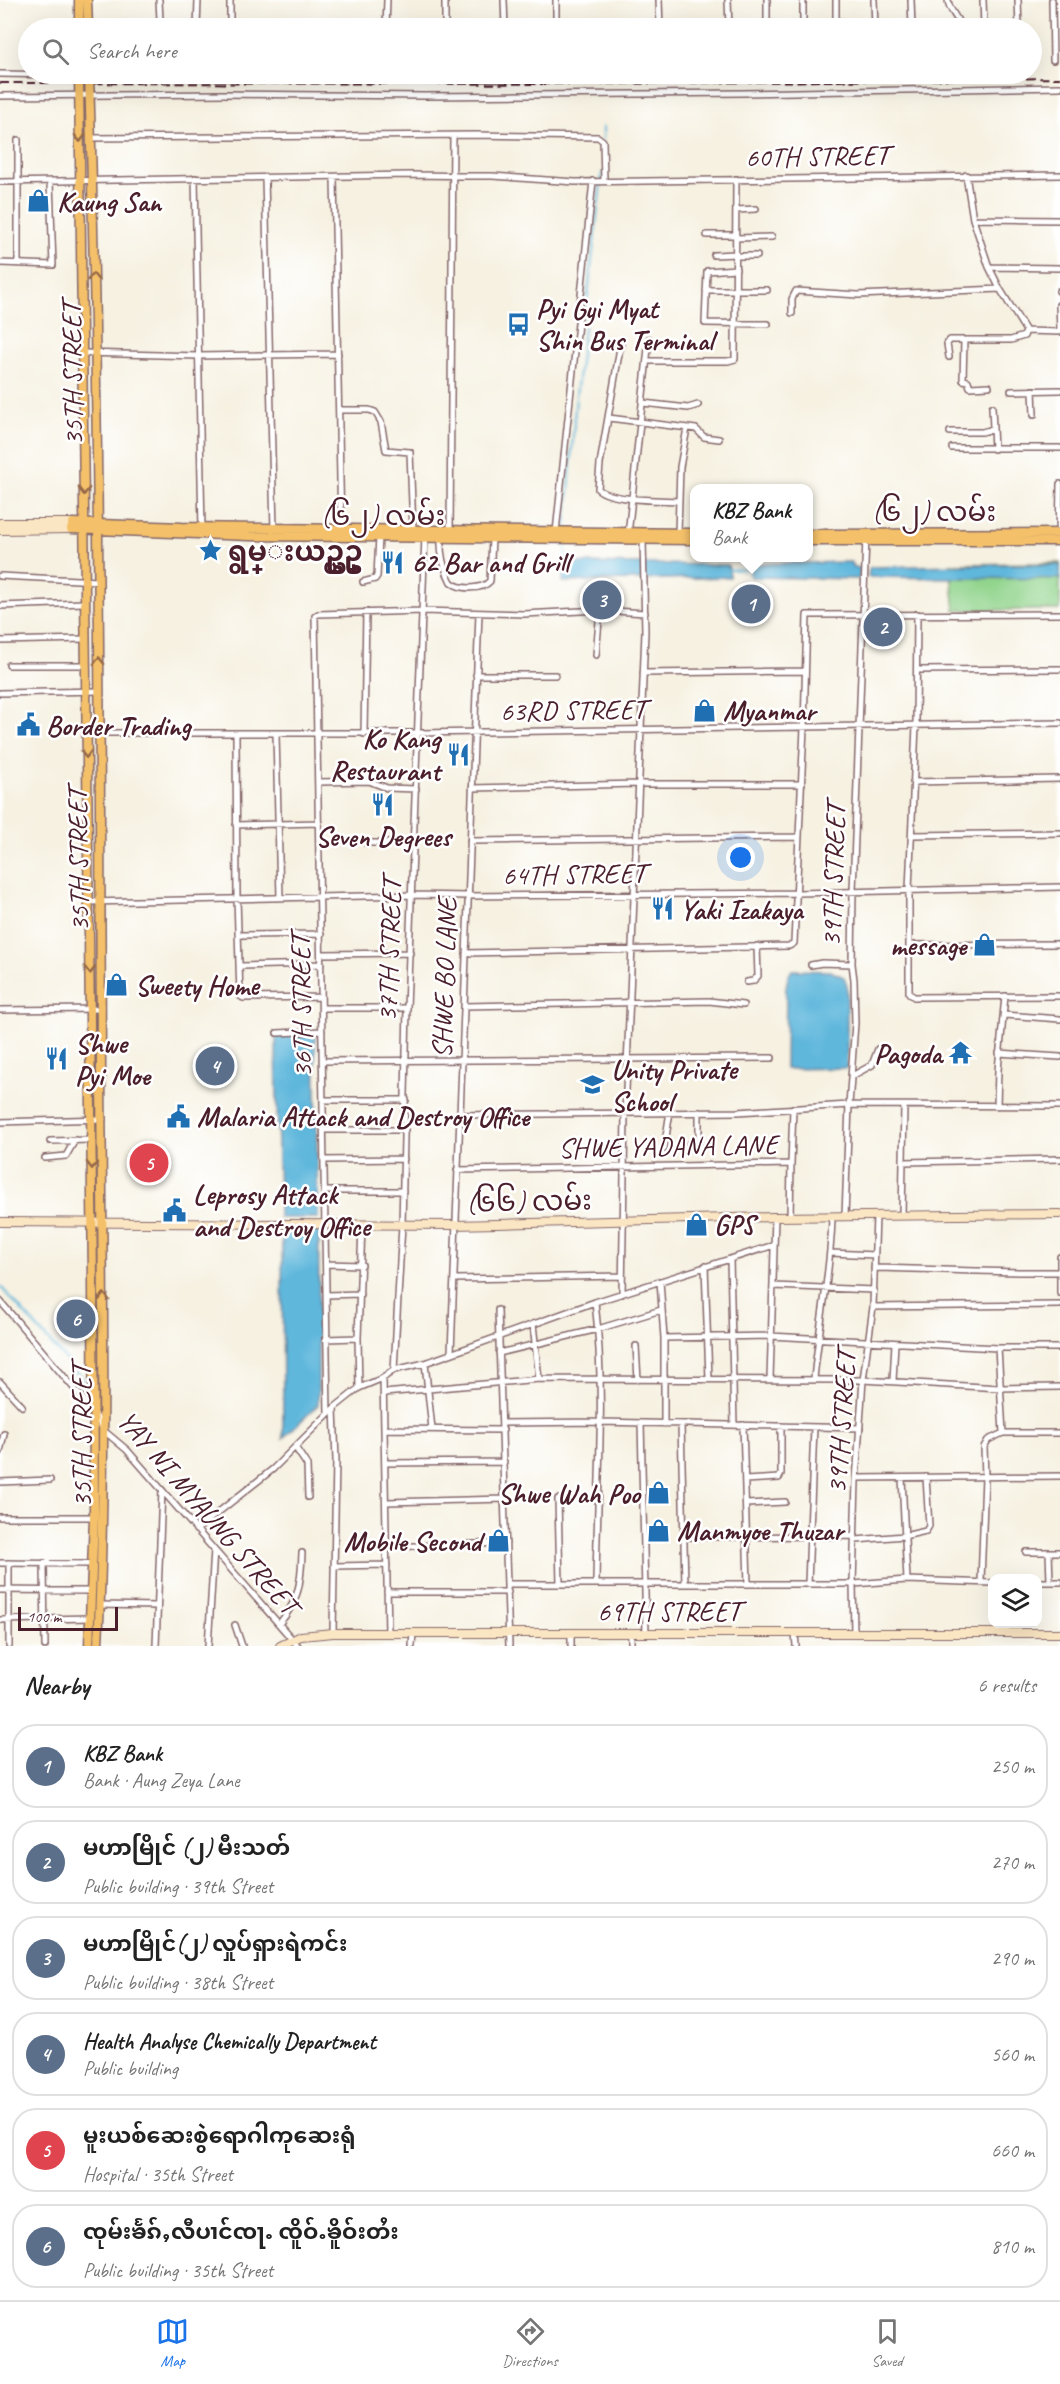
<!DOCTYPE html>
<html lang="en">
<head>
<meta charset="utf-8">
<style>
	:root { --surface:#fff; --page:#f2f2f2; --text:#222; --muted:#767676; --line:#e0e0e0; --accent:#1a73e8 }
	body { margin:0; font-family:Caveat,"Noto Sans Myanmar",sans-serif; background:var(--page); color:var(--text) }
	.controls { position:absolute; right:18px; bottom:18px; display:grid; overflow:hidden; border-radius:12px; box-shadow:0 6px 24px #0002 }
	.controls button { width:54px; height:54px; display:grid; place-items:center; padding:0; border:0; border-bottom:2px solid var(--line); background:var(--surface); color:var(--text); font:30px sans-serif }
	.scale { position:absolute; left:18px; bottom:15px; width:100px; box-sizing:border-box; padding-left:6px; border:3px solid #4a1f2b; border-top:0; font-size:16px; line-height:21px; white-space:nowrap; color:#4a1f2b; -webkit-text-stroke:4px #fff; paint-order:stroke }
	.you { position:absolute; left:741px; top:858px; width:21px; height:21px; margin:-15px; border:4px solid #fff; border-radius:50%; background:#1a73e8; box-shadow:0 0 0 9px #1a73e833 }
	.badge { display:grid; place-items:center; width:39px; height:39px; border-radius:50%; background:var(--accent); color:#fff; font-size:20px; font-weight:700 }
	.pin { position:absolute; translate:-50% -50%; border:3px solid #fff; box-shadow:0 2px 6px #0006 }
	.popup { position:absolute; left:690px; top:484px; width:123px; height:78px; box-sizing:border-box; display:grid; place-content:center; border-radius:12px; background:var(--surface); filter:drop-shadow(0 2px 4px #0005); font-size:20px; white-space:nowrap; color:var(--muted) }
	.popup b { font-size:22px; color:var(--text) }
	.popup::after { content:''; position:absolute; left:50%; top:100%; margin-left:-12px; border:12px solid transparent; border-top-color:var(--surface) }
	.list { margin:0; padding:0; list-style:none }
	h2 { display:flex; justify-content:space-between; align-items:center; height:78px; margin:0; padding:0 24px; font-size:26px }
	h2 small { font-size:20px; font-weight:400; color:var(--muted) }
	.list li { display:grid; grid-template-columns:39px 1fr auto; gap:18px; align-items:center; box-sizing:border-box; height:84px; margin:0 12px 12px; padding:0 12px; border:2px solid var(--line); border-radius:24px }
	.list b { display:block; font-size:22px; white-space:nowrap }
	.list p { margin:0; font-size:20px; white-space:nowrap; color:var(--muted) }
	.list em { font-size:20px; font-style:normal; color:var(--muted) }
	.icon { flex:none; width:33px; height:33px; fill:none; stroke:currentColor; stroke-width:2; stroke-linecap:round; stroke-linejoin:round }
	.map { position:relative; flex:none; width:1060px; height:1646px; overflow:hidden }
	.search { position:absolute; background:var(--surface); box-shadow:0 6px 24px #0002; left:18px; right:18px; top:18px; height:66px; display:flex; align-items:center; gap:15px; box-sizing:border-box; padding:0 21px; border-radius:33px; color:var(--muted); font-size:22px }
	.sheet { height:654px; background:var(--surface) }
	nav { display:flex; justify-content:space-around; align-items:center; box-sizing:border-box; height:84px; border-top:2px solid var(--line); background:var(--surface); font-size:16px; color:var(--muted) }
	nav a { display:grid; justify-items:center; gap:3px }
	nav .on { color:var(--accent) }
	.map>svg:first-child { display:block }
	.green { fill:#91d48c; stroke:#6e7a5c; stroke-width:1.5 }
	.water { fill:#5fb7dc; stroke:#546b84; stroke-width:1.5 }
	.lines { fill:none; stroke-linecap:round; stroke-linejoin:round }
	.stream { stroke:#5fb7dc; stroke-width:2 }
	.street-casing { stroke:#86686b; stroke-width:8 }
	.secondary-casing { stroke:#86686b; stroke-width:10 }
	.primary-casing { stroke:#86686b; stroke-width:11 }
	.street { stroke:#fff; stroke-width:5 }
	.secondary { stroke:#fbe6c3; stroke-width:8 }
	.primary { stroke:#f4c16a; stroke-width:8 }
	.rail { stroke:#4a1f2b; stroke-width:2; stroke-dasharray:9 4.5; stroke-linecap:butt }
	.oneway { stroke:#966847 }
	.labels { text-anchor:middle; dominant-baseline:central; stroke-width:5; stroke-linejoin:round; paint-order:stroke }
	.street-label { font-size:28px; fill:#4a1f2b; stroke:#fff }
	.poi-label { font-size:28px; font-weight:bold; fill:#4a1f2b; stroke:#fff; text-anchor:start }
</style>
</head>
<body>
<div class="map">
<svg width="1060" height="1646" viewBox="0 0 1060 1646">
	<rect width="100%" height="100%" fill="#fff"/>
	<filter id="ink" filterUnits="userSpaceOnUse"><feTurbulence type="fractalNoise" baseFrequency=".0167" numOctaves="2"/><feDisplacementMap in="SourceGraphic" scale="12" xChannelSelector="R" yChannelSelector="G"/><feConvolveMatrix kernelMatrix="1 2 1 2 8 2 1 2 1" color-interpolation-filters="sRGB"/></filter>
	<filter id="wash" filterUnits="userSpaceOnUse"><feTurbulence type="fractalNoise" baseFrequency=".008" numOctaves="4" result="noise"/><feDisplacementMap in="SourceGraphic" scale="24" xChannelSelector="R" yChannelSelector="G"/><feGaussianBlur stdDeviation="1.35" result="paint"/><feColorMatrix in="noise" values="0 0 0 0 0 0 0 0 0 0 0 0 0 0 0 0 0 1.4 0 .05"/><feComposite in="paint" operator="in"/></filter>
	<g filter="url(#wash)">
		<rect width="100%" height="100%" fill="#f6f1e1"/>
		<path class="green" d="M1060 563V610H955L950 564Z"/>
		<path class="water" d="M851 562 854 567 860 568 859 579 752 577 749 575 751 564Z
			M568 563 728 565 730 577 563 582V566Z
			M1007 564 1060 565V579L868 577 869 569 871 567Z
			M792 970 830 971 844 977 847 985V1068L785 1069 786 987 788 977Z
			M315 1035 318 1218H279L276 1036Z
			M282 1228H319L318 1405 283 1438Z"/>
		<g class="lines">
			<path class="stream" d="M603 141V127
				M566 528 576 397 602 173
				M565 540 567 567
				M727 570 751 569
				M0 1286 88 1385"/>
		</g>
	</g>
	<g filter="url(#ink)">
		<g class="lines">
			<defs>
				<path id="street" d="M159 0 160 20
					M230 0V28
					M445 0V28
					M504 0 505 28
					M659 0 660 28
					M728 0 729 28
					M767 0V28
					M803 0V28
					M836 0V28
					M874 0 875 28
					M911 0 912 28
					M948 0C949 12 959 17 960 28
					M983 0 984 27
					M1018 0 1019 28
					M1052 0 1053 60
					M197 28 198 0
					M386 28 387 0
					M556 28V0
					M596 28V23
					M0 74 231 78 601 79 789 74
					M1008 74H1013
					M0 96 224 94 425 96 743 93 1060 87
					M90 138 476 135 598 137 603 141 604 181
					M966 175 973 219 989 267 1060 268
					M334 177 341 529
					M195 178 202 530
					M265 178 274 530
					M0 182 409 175 492 176 575 182 1060 175
					M736 210 756 209
					M973 219 1060 220
					M707 235H736
					M736 238 772 237
					M714 255 736 254
					M736 256H757
					M0 263 53 265 50 182
					M18 263V140
					M989 267 1000 289
					M736 269 707 271 705 323 768 324
					M706 290H767
					M1059 291H1060
					M1059 305 1060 330
					M792 313V299L796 291 858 295 1000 289 1026 331 1060 332
					M964 340 963 380 968 381 970 387 989 386
					M621 342 600 464 598 489C612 501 659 500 678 501
					M83 353 198 356 338 354
					M949 357 947 344 950 340H1011L1024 336 1026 331
					M647 361H728L735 359 736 179
					M1033 390 1034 415
					M1011 391 1060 390
					M643 403 688 408 698 405
					M992 407 994 449
					M339 410H369L375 412 381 422 386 450 410 452 413 530
					M609 418 696 429 704 437 719 439
					M950 432H982L993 429
					M952 448H1060
					M556 532 593 181
					M450 533 453 136
					M678 533 680 467 687 428
					M628 535 649 339
					M441 536C440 554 443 567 451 582 460 590 482 590 490 581L492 538
					M1059 536 1060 484
					M0 576 98 581
					M363 582 375 579 377 576 379 537
					M0 606 84 603
					M917 614 916 725 909 890V993L914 997 1060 996
					M0 641 85 639
					M596 655 600 610
					M9 665H85
					M917 670 1060 669
					M643 673 805 671
					M476 675H555
					M0 693 100 691
					M86 733H418L1060 723
					M276 734 280 898
					M364 734 366 612
					M236 735 237 898 240 996 243 998 321 997
					M319 782 369 781 387 788 416 789
					M913 782 1060 779
					M472 788 637 784H802
					M236 825 319 823
					M912 835 1060 833
					M470 841 799 837
					M366 843H414
					M89 902 412 895 468 896 797 893 1060 887
					M239 935 321 934
					M910 945 1060 944
					M466 953 789 946 794 943 804 728 807 615 1060 614
					M321 954 410 953
					M811 965 822 963 852 964
					M240 966 321 964
					M747 982 753 981 758 976 757 946
					M464 1006 709 1001 743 1005
					M322 1008H407
					M0 1010 102 1009
					M1004 1015 1060 1019
					M277 1033 322 1031
					M999 1053 1060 1057
					M323 1061 772 1058
					M852 1076 872 1065 878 1049
					M323 1100H406
					M997 1106 998 1070 1005 996
					M459 1115 737 1112 849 1105 1060 1106
					M0 1122 103 1119
					M324 1130H405
					M50 1141 92 1140
					M689 1144 698 1143 699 1140V1112
					M664 1149 670 1112
					M45 1158 66 1156 75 1140
					M324 1160 404 1159
					M903 1162 1060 1159
					M791 1164 793 1108
					M457 1170 791 1164 790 1217
					M325 1191H403
					M902 1216 904 1106
					M845 1217 849 1105 855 1023 854 980 852 964 853 891 866 538
					M831 1253 875 1255
					M1060 1257V1293
					M730 1259 734 1425
					M326 1264 362 1265
					M705 1266 709 1379
					M874 1268C936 1269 998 1273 1060 1272
					M455 1279 622 1276
					M660 1281 664 1338V1424
					M773 1286 874 1290
					M622 1294 625 1115 645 632 643 540
					M326 1295 360 1294
					M0 1301 94 1412 103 1430 127 1450 298 1646
					M595 1302C606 1395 597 1490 596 1584
					M873 1307 1060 1305
					M498 1310 509 1646
					M533 1324 539 1379
					M664 1338 770 1336 998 1348H1060
					M325 1339 358 1338
					M636 1346 638 1380
					M998 1348 1003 1433H1060
					M451 1353 479 613
					M499 1353 598 1329 661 1310
					M425 1363 432 1429
					M394 1370 402 1225 407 1008 425 535
					M383 1378 388 1633
					M770 1379 775 1217
					M814 1379C819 1325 831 1271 832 1217
					M893 1381 895 1343
					M0 1382 22 1406
					M359 1388 358 1338 362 1226
					M384 1393 539 1379 863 1380 1000 1388 1060 1387
					M328 1414 315 616 318 614 423 611 524 614 600 610 645 613
					M502 1423 601 1422 860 1428
					M641 1423 646 1634
					M681 1424 685 1584
					M743 1425 748 1584
					M385 1429 503 1430
					M295 1447 307 1465 308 1497
					M0 1452 4 1434
					M386 1463 504 1462
					M857 1478 1060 1476
					M902 1478 907 1580
					M745 1480 779 1478 781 1474V1426
					M0 1482 50 1480
					M558 1499 560 1584
					M387 1502 506 1499
					M746 1504 785 1502
					M0 1517H94
					M196 1530 273 1469 334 1408 359 1388 383 1378 394 1370 425 1363 595 1302 774 1245
					M683 1537 855 1536
					M856 1540 904 1536 926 1531 929 1526 926 1477
					M386 1547 506 1543
					M1026 1552H1049L1050 1582
					M1049 1552H1060
					M0 1563 92 1564
					M44 1563 45 1646
					M334 1566 387 1565
					M981 1581 985 1477 984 1447 988 1440 1003 1433
					M1038 1582H1060
					M507 1584H853L907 1580 992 1583
					M808 1584 814 1427
					M0 1590 91 1591
					M387 1592H508
					M100 1605 157 1606
					M0 1620 90 1618
					M279 1624C299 1600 301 1584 302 1553
					M235 1625 242 1646
					M854 1632 853 1584 856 1481 863 1380 873 1307 876 1216
					M333 1633 336 1460 334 1408
					M795 1633 796 1646
					M571 1634V1646
					M9 1646V1563
					M156 1646 162 1490
					M208 1646 214 1550
					M412 1646 413 1633
					M631 1646V1634"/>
				<path id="secondary" d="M0 523H73
					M0 530 71 529
					M0 1222 455 1225 775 1217 1060 1214
					M280 1646 301 1636 333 1633H1060"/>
				<path id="primary" d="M79 0V28
					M87 0 88 28
					M79 74 93 1281 94 1517 89 1646
					M89 74C99 405 100 737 101 1069 102 1262 107 1454 98 1646
					M73 523 182 527 694 533
					M71 529 249 536 694 540
					M808 534 1060 533
					M808 541H1060"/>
			</defs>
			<use href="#street" class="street-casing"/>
			<use href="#secondary" class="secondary-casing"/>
			<use href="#primary" class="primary-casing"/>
			<use href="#street" class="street"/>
			<use href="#secondary" class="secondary"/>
			<use href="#primary" class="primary"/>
			<path class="rail" d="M0 83 597 84 1060 78"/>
		</g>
		<defs><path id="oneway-chevron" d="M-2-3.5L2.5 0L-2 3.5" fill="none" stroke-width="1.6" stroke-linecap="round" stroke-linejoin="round" transform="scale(1.5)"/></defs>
		<g class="oneway">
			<use href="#oneway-chevron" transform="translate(80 138) rotate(89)"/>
			<use href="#oneway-chevron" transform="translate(93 277) rotate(-91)"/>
			<use href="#oneway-chevron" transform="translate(84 491) rotate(90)"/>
			<use href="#oneway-chevron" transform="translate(99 661) rotate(-91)"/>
			<use href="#oneway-chevron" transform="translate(86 754) rotate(89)"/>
			<use href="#oneway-chevron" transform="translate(90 970) rotate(89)"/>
			<use href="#oneway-chevron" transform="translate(92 1165) rotate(90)"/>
			<use href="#oneway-chevron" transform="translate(104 1297) rotate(-90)"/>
		</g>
	</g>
	<defs>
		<symbol id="shop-bare" viewBox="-9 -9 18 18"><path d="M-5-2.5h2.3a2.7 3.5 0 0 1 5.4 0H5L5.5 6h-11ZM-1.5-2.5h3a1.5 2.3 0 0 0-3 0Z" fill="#1f6fb2" stroke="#fff" stroke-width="2.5" paint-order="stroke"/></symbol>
		<symbol id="bus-bare" viewBox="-9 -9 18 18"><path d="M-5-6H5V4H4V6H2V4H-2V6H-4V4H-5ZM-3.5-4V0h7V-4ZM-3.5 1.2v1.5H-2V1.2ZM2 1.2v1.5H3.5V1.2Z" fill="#1f6fb2" stroke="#fff" stroke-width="2.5" paint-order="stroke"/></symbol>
		<symbol id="sight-bare" viewBox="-9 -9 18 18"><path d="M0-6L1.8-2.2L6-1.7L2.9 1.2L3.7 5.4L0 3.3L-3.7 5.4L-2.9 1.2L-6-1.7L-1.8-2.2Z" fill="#1f6fb2" stroke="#fff" stroke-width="2.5" paint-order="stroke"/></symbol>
		<symbol id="restaurant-bare" viewBox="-9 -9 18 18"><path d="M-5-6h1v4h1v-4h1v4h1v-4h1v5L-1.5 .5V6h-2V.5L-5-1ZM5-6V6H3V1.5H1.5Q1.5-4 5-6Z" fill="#1f6fb2" stroke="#fff" stroke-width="2.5" paint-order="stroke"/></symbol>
		<symbol id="civic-bare" viewBox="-9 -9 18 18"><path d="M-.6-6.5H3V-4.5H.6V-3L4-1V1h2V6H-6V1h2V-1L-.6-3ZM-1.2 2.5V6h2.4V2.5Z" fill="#1f6fb2" stroke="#fff" stroke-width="2.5" paint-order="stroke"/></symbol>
		<symbol id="temple-bare" viewBox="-9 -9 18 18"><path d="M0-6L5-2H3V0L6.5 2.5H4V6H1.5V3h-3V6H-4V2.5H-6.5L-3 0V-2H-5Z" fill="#1f6fb2" stroke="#fff" stroke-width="2.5" paint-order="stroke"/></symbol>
		<symbol id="school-bare" viewBox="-9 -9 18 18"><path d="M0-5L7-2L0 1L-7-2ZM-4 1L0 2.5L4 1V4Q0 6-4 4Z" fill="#1f6fb2" stroke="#fff" stroke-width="2.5" paint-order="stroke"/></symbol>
	</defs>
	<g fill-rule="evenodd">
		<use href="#shop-bare" x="22" y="184" width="33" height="33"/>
		<use href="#bus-bare" x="502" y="308" width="33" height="33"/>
		<use href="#sight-bare" x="194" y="534" width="33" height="33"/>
		<use href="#restaurant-bare" x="376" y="546" width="33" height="33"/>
		<use href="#shop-bare" x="688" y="694" width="33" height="33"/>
		<use href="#civic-bare" x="12" y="708" width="33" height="33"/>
		<use href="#restaurant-bare" x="442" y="738" width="33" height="33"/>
		<use href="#restaurant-bare" x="366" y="788" width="33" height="33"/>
		<use href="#restaurant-bare" x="646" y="892" width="33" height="33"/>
		<use href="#shop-bare" x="968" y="928" width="33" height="33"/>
		<use href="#shop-bare" x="100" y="968" width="33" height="33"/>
		<use href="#temple-bare" x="944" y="1036" width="33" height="33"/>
		<use href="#restaurant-bare" x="40" y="1042" width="33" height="33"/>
		<use href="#school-bare" x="576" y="1068" width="33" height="33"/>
		<use href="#civic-bare" x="162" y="1100" width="33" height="33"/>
		<use href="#civic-bare" x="158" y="1194" width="33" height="33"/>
		<use href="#shop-bare" x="680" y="1208" width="33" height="33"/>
		<use href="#shop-bare" x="642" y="1476" width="33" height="33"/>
		<use href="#shop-bare" x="642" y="1514" width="33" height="33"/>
		<use href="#shop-bare" x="482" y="1524" width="33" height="33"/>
	</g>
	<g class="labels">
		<g class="street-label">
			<text transform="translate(817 156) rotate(-1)">60TH STREET</text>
			<text transform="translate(72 374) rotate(-91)">35TH STREET</text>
			<text x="934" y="511">(၆၂) လမ်း</text>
			<text x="383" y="515">(၆၂) လမ်း</text>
			<text transform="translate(573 710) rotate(-1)">63RD STREET</text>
			<text transform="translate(78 860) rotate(-91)">35TH STREET</text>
			<text transform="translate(574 874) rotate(-1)">64TH STREET</text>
			<text transform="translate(833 875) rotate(-88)">39TH STREET</text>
			<text transform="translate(389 950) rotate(-88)">37TH STREET</text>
			<text transform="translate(444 978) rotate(-88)">SHWE BO LANE</text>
			<text transform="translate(301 1006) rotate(-91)">36TH STREET</text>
			<text transform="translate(668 1146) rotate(-1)">SHWE YADANA LANE</text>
			<text transform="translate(529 1201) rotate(-1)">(၆၆) လမ်း</text>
			<text transform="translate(841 1422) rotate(-86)">39TH STREET</text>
			<text transform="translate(81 1436) rotate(-90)">35TH STREET</text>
			<text transform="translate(208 1512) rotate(49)">YAY NI MYAUNG STREET</text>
			<text x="669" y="1611">69TH STREET</text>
		</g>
		<g class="poi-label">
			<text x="57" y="201">Kaung San</text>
			<text x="536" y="308">Pyi Gyi Myat<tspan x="536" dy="32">Shin Bus Terminal</tspan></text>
			<text x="228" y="551">ရွမ္းယဥ္ယဥ္</text>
			<text x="411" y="562">62 Bar and Grill</text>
			<text x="723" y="710">Myanmar</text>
			<text x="46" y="725">Border Trading</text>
			<text x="440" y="738" text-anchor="end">Ko Kang<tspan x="440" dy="32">Restaurant</tspan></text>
			<text x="383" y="836" text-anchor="middle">Seven Degrees</text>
			<text x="680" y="909">Yaki Izakaya</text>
			<text x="966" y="945" text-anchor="end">message</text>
			<text x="135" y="985">Sweety Home</text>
			<text x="75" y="1043">Shwe<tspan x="75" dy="32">Pyi Moe</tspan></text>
			<text x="942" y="1053" text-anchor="end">Pagoda</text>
			<text x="611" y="1069">Unity Private<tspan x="611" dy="32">School</tspan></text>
			<text x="197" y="1116">Malaria Attack and Destroy Office</text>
			<text x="193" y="1194">Leprosy Attack<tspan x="193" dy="32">and Destroy Office</tspan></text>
			<text x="714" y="1224">GPS</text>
			<text x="640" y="1493" text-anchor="end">Shwe Wah Poo</text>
			<text x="677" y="1530">Manmyoe Thuzar</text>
			<text x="481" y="1541" text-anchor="end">Mobile Second</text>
		</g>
	</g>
</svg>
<div class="controls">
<button><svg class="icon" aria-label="layers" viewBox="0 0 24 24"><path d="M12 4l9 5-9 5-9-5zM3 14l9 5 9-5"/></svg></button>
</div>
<div class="scale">100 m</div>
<div class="you"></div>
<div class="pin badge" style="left:751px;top:604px;background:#5c6f8a">1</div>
<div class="popup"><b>KBZ Bank</b>Bank</div>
<div class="pin badge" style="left:883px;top:627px;background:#5c6f8a">2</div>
<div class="pin badge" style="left:602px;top:600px;background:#5c6f8a">3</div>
<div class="pin badge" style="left:215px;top:1066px;background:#5c6f8a">4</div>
<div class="pin badge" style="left:149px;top:1163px;background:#e0444e">5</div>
<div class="pin badge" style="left:76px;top:1319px;background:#5c6f8a">6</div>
<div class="search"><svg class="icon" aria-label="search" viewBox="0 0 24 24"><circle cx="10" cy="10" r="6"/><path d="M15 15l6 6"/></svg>Search here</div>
</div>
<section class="sheet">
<h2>Nearby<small>6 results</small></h2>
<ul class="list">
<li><span class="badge" style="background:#5c6f8a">1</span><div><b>KBZ Bank</b><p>Bank · Aung Zeya Lane</p></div><em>250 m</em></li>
<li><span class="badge" style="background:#5c6f8a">2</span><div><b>မဟာမြိုင် (၂) မီးသတ်</b><p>Public building · 39th Street</p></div><em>270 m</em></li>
<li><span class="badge" style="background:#5c6f8a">3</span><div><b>မဟာမြိုင်(၂) လှုပ်ရှားရဲကင်း</b><p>Public building · 38th Street</p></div><em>290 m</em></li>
<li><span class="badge" style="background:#5c6f8a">4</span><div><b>Health Analyse Chemically Department</b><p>Public building</p></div><em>560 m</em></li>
<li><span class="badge" style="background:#e0444e">5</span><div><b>မူးယစ်ဆေးစွဲရောဂါကုဆေးရုံ</b><p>Hospital · 35th Street</p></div><em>660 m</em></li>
<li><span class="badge" style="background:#5c6f8a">6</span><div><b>ၸုမ်းၶႅၵ်ႇလီပၢင်ၸႃႉ ၸိူဝ်ႉၶိူဝ်းတႆး</b><p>Public building · 35th Street</p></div><em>810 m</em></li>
</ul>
</section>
<nav>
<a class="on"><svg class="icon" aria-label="map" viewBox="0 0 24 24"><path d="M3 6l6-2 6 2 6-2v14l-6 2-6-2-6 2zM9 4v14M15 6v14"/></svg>Map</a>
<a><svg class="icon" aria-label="directions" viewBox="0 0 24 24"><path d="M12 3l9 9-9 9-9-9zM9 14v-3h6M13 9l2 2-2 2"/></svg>Directions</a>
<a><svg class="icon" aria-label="saved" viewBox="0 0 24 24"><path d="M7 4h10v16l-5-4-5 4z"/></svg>Saved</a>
</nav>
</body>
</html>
